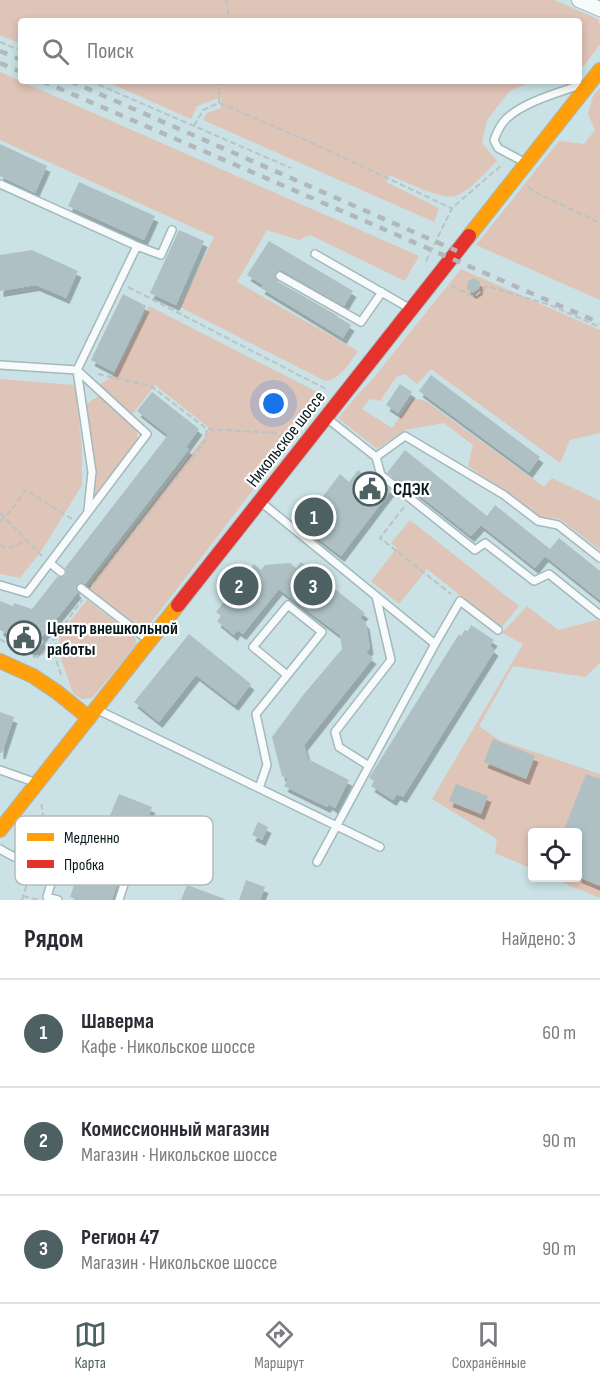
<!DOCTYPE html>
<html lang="ru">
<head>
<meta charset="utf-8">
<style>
	:root { --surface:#fff; --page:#f7f7f7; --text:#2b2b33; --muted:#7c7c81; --line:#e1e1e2; --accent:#4d6062 }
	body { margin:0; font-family:"Sofia Sans Condensed",sans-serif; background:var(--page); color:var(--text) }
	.controls { position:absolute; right:18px; bottom:18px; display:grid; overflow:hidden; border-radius:6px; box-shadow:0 3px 9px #0003 }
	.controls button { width:54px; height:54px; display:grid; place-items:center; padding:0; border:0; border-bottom:2px solid var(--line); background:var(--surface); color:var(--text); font:30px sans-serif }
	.you { position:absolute; left:274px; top:404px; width:21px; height:21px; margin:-15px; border:4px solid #fff; border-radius:50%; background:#1a73e8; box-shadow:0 0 0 9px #1a73e833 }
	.badge { display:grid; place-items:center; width:39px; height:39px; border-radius:50%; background:var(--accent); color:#fff; font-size:20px; font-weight:700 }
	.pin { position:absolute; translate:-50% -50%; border:3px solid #fff; box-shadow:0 2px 6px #0006 }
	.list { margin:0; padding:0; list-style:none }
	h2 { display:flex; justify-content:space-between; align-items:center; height:78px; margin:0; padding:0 24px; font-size:26px }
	h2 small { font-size:20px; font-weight:400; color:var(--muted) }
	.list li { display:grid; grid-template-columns:39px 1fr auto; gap:18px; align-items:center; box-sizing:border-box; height:108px; padding:0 24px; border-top:2px solid var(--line) }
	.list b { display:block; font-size:22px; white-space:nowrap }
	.list p { margin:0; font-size:20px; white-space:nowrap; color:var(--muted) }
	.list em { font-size:20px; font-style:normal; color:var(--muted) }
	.icon { flex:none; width:33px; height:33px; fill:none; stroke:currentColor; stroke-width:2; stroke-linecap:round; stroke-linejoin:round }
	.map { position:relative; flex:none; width:600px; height:900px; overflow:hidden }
	.search { position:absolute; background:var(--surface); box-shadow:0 3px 9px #0003; left:18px; right:18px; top:18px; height:66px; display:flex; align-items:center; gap:15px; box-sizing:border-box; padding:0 21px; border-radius:6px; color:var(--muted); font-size:22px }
	.sheet { height:402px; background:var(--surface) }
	nav { display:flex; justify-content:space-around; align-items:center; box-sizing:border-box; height:84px; border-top:2px solid var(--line); background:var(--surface); font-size:16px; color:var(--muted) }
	nav a { display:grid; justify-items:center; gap:3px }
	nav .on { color:var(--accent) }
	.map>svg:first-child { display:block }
	.green { fill:#dfc4b8 }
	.building { fill:#aec0c3; filter:url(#shadow) }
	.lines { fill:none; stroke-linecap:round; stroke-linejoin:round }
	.lane-casing { stroke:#a5b8ba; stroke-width:10 }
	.street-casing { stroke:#a5b8ba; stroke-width:16 }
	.slow-casing { stroke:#a5b8ba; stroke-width:16 }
	.jam-casing { stroke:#a5b8ba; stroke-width:16 }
	.path { stroke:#bbc3c4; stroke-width:2; stroke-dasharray:6 3; stroke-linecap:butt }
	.lane { stroke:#f7fbfb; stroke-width:7 }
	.street { stroke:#f7fbfb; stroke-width:14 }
	.slow { stroke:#ff9f0a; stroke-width:14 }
	.jam { stroke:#e5322d; stroke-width:14 }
	.rail { stroke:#b2b8ba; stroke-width:4.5; stroke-dasharray:8 8; stroke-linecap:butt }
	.labels { text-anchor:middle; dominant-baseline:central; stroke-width:4.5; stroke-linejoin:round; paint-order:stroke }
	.street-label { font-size:18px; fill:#091a1c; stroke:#fff }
	.poi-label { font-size:18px; font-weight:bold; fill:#091a1c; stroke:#fff; text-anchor:start }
	.key { fill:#fff; stroke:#b5babb; stroke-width:1.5 }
	.key-label { font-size:16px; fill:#091a1c }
</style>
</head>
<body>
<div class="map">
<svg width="600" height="900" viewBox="0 0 600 900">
	<defs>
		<filter id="shadow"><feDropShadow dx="3.5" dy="6" stdDeviation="0" flood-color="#0004"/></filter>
	</defs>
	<rect width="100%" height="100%" fill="#cae2e5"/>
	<path class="green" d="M0 0H554L598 19 600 25V44L585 65 579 67V21H21V44L0 35Z
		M0 72 419 256 405 281 310 235 299 240 267 230 237 282 358 351C349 363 341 379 325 381L180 307 214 237 0 140Z
		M105 81H533L510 91 487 120 482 143 497 161C485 172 471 191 455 196 441 200 403 180 389 175L386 182 439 208 434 222 203 120 207 113 221 108V97L197 106 191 119Z
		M600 88V300L476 245 559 141 584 144 595 130 588 114 593 96Z
		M461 269 600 330V433L570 440 560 463 431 369 417 384 405 374 396 377 380 401 370 399 362 409 392 428 413 398 426 401 544 487 552 478 600 501V550L560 519 540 517 468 466 473 445 444 423 405 430 377 449 338 418 360 392 371 381Z
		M149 306 319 393 321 401 147 628 141 629 87 587 209 431 208 427 155 385 131 416 98 386 114 375Z
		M0 379 75 385 82 448V485L42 550 20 578 0 574Z
		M100 395 134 426 137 432V441L96 495 93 490 85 405Z
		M410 520 519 606 501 628 427 569 399 604 371 581 397 548 391 543Z
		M87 600 135 637 137 644 92 698 81 699 73 693 60 656 59 635Z
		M527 606 558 630 600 619V663L585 677 513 666 479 726 499 740 600 774V898L552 878H578V832H532V869L495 853 497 839 432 799 523 644 502 633Z"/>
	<path class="building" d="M0 144 47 166 35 193 0 176Z
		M79 182 155 216 144 240 68 206Z
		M179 230 204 241 176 305 150 293Z
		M269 241 353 291 344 306 283 271H278L274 275 277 281 338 316V317L351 325 343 338 261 288 263 285 247 275Z
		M32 250 78 271 66 298 36 285 0 291V255Z
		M474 278 480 282 479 289 473 293 467 289 468 281Z
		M123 294 146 306 114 372 91 360Z
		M431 375 540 457 529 472 419 391Z
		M400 384 412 392 398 413 386 405Z
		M152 392 199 429 186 447 189 449 85 584 79 583 76 585V590L78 592 41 638 44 642 34 652 6 633 0 630V601L13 606 14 603 32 609 58 576 62 577 66 575V571L65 568 168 435 137 411Z
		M405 450 487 516 495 505 550 549 559 538 600 571V600L545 556 535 568 481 525 471 536 399 479 398 481 387 473Z
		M358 470 377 485 380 481 391 490 341 556 311 533 318 523 308 516 340 474 349 482Z
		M301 562 365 613 360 618 366 623 370 648 366 653 373 658 304 745 308 759 349 780 335 808 329 804 327 807 284 786 288 779 282 776 272 737 304 694 342 649 340 635 279 589 243 634 237 630 234 635 217 621 221 616 216 612 254 564 261 570 265 565 290 563 296 568Z
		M471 625 494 640 490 646 495 650 403 797 397 794 393 800 371 786 374 781 369 778 459 634 461 636 465 630 468 631Z
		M189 634 251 684 235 705 196 675 159 722 134 702Z
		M0 712 14 717 2 753H0Z
		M493 739 535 756 526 779 484 762Z
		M586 774 600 779V886L578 877V832H563Z
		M456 784 488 796 481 814 449 801Z
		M119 794 152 807 142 833 108 820Z
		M258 822 268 827 262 840 252 835Z
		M89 838 128 850 112 900H79L70 897 74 885 70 883 79 853 84 855Z
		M246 880 265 887 260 900H239Z
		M187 885 225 899V900H181Z"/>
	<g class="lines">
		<defs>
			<path id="lane" d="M524 162 498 148 494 140C497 132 500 125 506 119 524 102 557 93 580 85
				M0 184 137 246 161 255 172 230
				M315 254 409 308
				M280 276 361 322 382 292
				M0 365 77 370 147 434 27 593 0 585
				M328 419 376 457 381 475 475 550 485 543 534 581 549 574 600 615
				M376 457 405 436 504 495 538 521 558 525 600 558
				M262 503 435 644
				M88 510 92 472 77 370 137 246
				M50 563 61 572
				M81 588 148 640
				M98 710 380 847
				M369 766 339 747 335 732 391 660 376 596
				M0 770 34 782
				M259 788 267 765 256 714 322 632 288 605 253 647 287 675
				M0 849C17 860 35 865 55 870
				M317 862 435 644 460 601 498 630
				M58 900 47 897 67 828 94 833 136 847 119 900"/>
			<path id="street" d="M579 0 600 9"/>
			<path id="slow" d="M469 236 600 70
				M0 661 33 676 57 692 89 718
				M0 830 178 605"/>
			<path id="jam" d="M178 605 469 236"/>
		</defs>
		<use href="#lane" class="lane-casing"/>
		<use href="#street" class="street-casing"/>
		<use href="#slow" class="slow-casing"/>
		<use href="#jam" class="jam-casing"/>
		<path class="path" d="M226 0 229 21
			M0 42 21 51
			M90 81 291 168
			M219 103V81
			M194 126 203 110 219 103 306 140 451 208
			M528 187 535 192 600 223
			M426 261 452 208 503 164
			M452 286 474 297 487 286 550 305 600 327
			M128 287 326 389
			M98 374 151 386 207 429 275 433 287 440
			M404 507 380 538 451 594
			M0 513 42 556
			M0 522 13 508 26 490 72 519
			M0 545C10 551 18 546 26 539
			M92 586 205 441 207 429
			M0 639 18 650
			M33 657 42 655 56 636
			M61 675 56 659V636L82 600
			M41 822 56 826
			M35 854 43 813 41 803
			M23 896 35 899H38
			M22 900 30 874"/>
		<use href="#lane" class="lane"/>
		<use href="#street" class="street"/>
		<use href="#slow" class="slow"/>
		<use href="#jam" class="jam"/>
		<path class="rail" d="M0 51 21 60
			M0 63 21 72
			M42 81 600 323
			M70 81 457 251"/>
	</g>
	<defs>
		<symbol id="civic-ring" viewBox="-11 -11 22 22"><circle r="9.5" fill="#fff" stroke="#4d6062" stroke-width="1.5"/><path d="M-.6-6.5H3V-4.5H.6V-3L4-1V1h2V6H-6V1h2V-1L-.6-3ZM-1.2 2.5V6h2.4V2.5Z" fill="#4d6062"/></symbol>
	</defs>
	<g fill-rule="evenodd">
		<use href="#civic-ring" x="351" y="470" width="38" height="38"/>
		<use href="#civic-ring" x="5" y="619" width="38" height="38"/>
	</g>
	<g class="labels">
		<g class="street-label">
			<text transform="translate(286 439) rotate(-52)">Никольское шоссе</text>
		</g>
		<g class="poi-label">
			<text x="393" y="489">СДЭК</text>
			<text x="47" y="628">Центр внешкольной<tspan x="47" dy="21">работы</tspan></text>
		</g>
	</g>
	<rect x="15" y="816" width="198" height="69" rx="9" class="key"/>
	<rect x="27" y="833" width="27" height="8" fill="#ff9f0a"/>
	<rect x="27" y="860" width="27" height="8" fill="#e5322d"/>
	<g class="key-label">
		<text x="64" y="843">Медленно</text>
		<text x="64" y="870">Пробка</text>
	</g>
</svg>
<div class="controls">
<button><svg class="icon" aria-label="locate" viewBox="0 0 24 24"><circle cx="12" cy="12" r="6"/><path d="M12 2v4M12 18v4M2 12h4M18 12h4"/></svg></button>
</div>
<div class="you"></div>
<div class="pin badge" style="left:314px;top:517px">1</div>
<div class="pin badge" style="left:239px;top:586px">2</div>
<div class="pin badge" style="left:313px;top:586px">3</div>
<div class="search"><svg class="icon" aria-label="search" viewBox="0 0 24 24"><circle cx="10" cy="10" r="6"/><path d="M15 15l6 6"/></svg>Поиск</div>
</div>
<section class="sheet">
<h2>Рядом<small>Найдено: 3</small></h2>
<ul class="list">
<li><span class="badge">1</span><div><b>Шаверма</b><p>Кафе · Никольское шоссе</p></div><em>60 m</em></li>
<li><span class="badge">2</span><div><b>Комиссионный магазин</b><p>Магазин · Никольское шоссе</p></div><em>90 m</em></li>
<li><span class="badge">3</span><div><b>Регион 47</b><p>Магазин · Никольское шоссе</p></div><em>90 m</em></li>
</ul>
</section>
<nav>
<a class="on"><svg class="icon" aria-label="map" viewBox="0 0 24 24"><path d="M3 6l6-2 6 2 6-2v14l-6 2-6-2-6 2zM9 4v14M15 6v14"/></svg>Карта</a>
<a><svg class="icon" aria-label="directions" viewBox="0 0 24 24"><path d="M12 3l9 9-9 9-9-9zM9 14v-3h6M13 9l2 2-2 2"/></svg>Маршрут</a>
<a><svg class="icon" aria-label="saved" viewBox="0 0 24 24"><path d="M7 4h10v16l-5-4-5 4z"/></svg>Сохранённые</a>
</nav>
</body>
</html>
